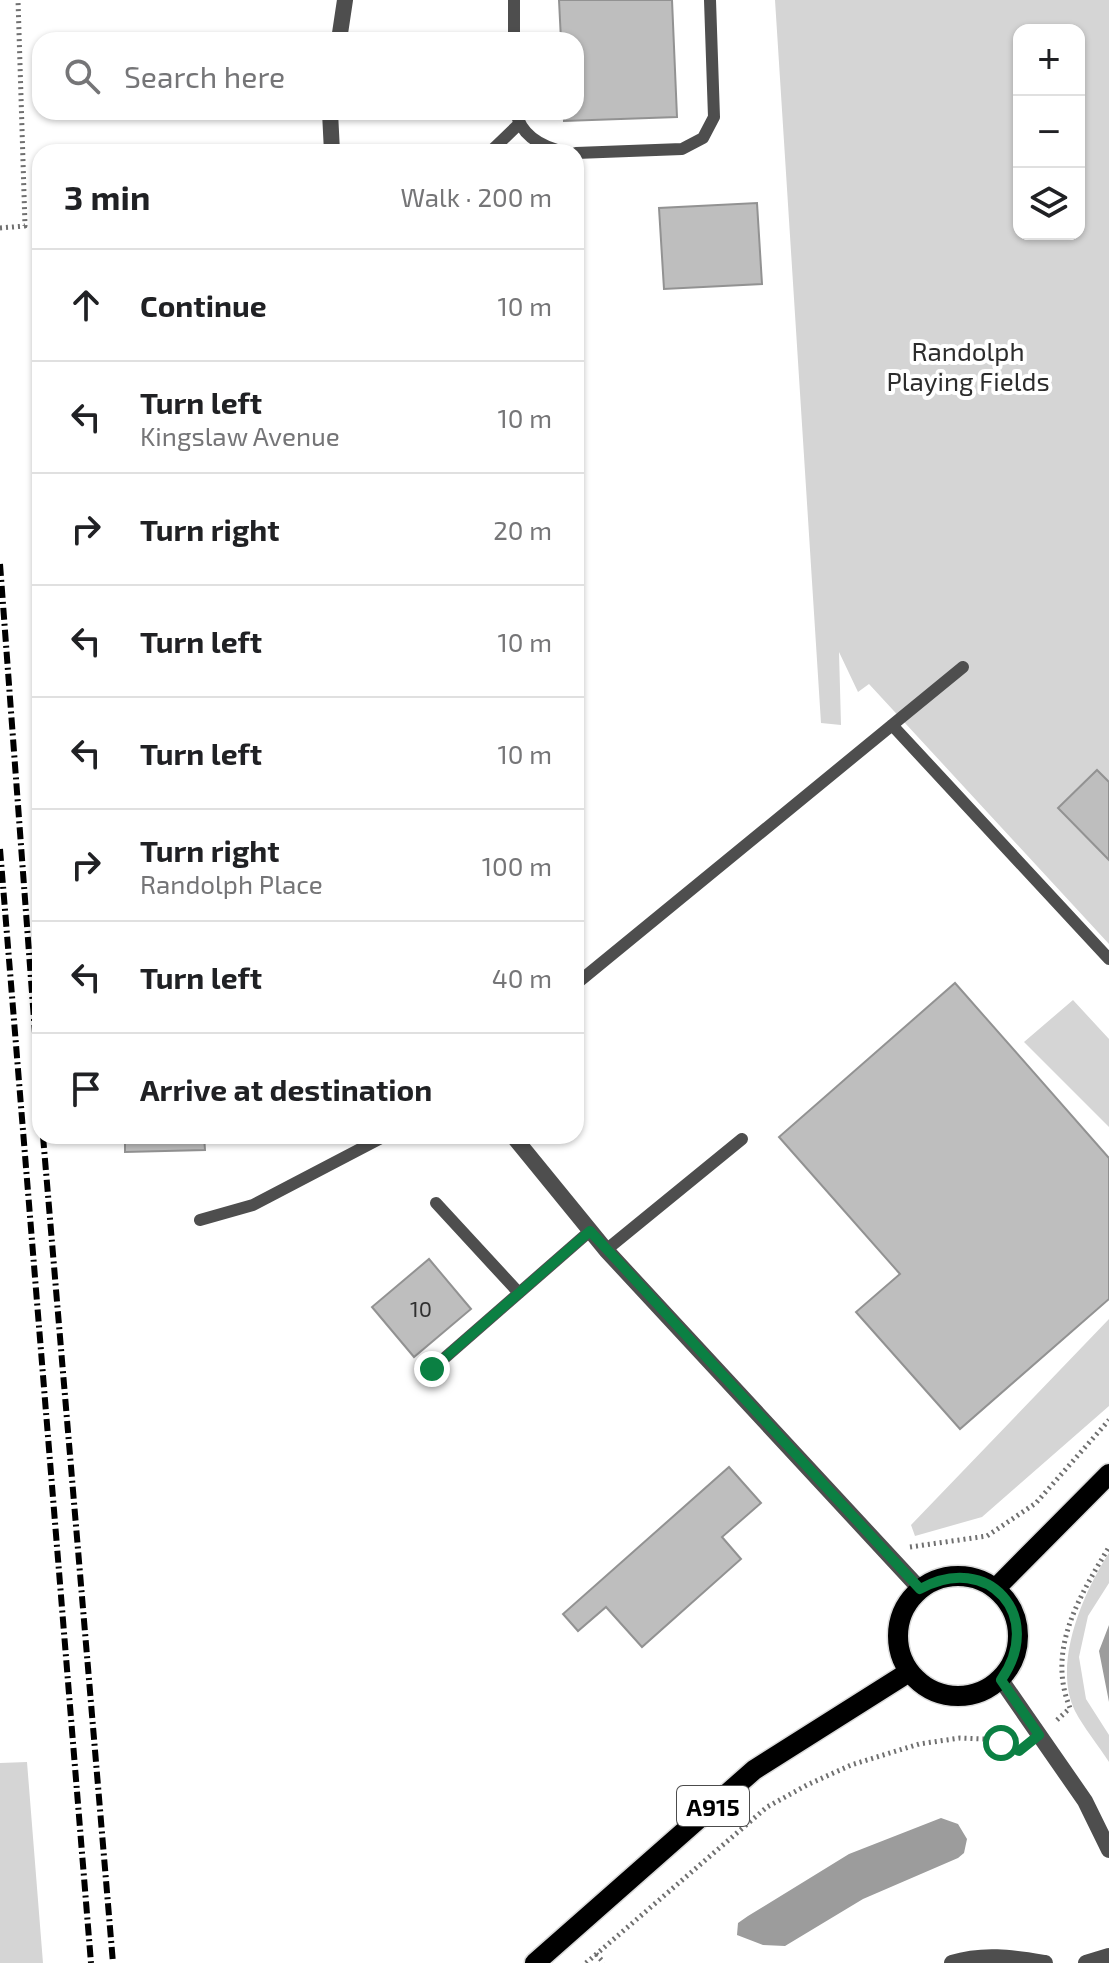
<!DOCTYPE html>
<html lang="en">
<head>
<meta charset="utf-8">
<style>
	:root { --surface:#fff; --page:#f2f2f2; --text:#202124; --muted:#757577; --line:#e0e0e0 }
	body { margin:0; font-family:"Exo 2",sans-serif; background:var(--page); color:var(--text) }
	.controls { position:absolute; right:24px; top:24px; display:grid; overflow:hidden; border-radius:16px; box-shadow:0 2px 6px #0004 }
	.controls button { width:72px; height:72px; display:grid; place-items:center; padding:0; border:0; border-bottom:2px solid var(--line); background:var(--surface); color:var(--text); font:40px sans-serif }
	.stop { position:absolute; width:24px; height:24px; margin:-18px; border:6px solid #0b8043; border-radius:50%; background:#fff }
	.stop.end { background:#0b8043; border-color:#fff; box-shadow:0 2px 8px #0008 }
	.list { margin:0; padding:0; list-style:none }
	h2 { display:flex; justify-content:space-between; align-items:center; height:104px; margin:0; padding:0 32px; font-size:34px }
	h2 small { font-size:26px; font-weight:400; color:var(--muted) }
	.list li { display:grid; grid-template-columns:52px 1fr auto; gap:24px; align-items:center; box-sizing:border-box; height:112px; padding:0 32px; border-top:2px solid var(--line) }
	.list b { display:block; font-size:30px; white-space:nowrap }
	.list p { margin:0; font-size:26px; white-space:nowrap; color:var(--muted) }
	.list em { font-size:26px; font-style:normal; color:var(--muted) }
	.icon { flex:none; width:44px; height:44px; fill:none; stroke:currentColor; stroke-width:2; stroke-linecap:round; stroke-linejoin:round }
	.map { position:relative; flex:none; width:1109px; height:1963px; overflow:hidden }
	.search { position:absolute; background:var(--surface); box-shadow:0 2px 6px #0004; left:32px; top:32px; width:552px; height:88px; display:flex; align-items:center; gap:20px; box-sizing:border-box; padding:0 28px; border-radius:24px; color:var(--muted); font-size:30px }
	.panel { position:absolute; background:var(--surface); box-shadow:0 2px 6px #0004; left:32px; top:144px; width:552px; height:1000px; border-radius:24px }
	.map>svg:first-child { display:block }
	.green { fill:#d5d5d5; fill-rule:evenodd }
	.water { fill:#9c9c9c }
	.building { fill:#bebebe; stroke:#929292; stroke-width:2 }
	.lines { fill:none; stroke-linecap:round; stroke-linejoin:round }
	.primary-casing { stroke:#dbdbdb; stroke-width:23 }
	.path { stroke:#707070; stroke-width:5; stroke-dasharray:2 4; stroke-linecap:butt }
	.service { stroke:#4e4e4e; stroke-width:12 }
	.minor { stroke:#4e4e4e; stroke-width:16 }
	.primary { stroke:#000; stroke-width:20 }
	.rail { stroke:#000; stroke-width:6; stroke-dasharray:12 4 2 4; stroke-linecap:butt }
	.route { stroke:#0b8043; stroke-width:10 }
	.labels { text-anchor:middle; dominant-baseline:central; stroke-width:8; stroke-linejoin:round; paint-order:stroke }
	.number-label { font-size:22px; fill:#303030 }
	.shield { fill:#fff; stroke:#4c4c4c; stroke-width:2 }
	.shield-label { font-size:24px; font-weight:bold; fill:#000 }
	.park-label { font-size:26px; fill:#2c2c2c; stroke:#fff }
</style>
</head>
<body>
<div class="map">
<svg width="1109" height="1963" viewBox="0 0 1109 1963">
	<rect width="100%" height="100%" fill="#fff"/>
	<path class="green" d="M775 0H1109V944L869 684 858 692 839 652 841 725 821 723ZM1019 30H1079V234H1019Z
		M1073 1000 1109 1039V1127L1024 1042Z
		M1109 1319V1406L982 1517 915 1536 911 1525Z
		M1109 1553V1583L1088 1616 1079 1657 1086 1699 1109 1735V1762C1098 1745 1084 1728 1075 1711 1052 1664 1083 1593 1109 1553Z
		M27 1762 43 1963H0V1763Z"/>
	<path class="water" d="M1109 1625V1702L1099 1651Z
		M941 1818 958 1824 967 1839 964 1853 958 1858 863 1899 785 1946 763 1945 737 1935 738 1923 748 1916 849 1854Z"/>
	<path class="building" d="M559 0H672L677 117 564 121V112H576V40H561Z
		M757 203 762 284 664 289 659 208Z
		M1097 770 1109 782V860L1058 808Z
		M955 983 1109 1158V1299L960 1429 856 1312 900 1274 779 1137Z
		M125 1136H204L205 1150 125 1152Z
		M429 1259 471 1309 414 1357 372 1307Z
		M729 1467 761 1503 722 1537 741 1559 642 1647 606 1607 578 1631 563 1614Z"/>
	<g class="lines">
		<defs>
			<path id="primary" d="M898 1636a60 60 0 1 1 120 0a60 60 0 1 1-120 0Z
				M995 1589 1109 1474
				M535 1963 754 1770 909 1672"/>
		</defs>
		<use href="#primary" class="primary-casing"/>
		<path class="path" d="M0 228 25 226 18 0
			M910 1547 987 1536 1036 1503 1109 1420
			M1057 1720 1070 1708C1046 1649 1080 1596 1109 1547
			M596 1954 604 1963
			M586 1963 767 1807 807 1785 851 1765 919 1744 960 1738 985 1739 1021 1749"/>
		<path class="service" d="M514 40V0
			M516 112C521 136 542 147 565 152
			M490 152 518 125
			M576 153 682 149 703 138 714 117 710 0
			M892 725 1109 959
			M576 984 963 667
			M436 1203 519 1293
			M200 1220 253 1205 385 1136
			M606 1250 742 1139
			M432 1369 590 1231"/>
		<path class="minor" d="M339 40 345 0
			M330 112 332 152
			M513 1136 606 1250 920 1589
			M1001 1680 1085 1801 1109 1850
			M952 1963C984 1953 1013 1958 1045 1963
			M1086 1963 1109 1956"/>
		<use href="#primary" class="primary"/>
		<path class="rail" d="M0 564 40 1100
			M0 849 91 1963
			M43 1136 113 1963"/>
	</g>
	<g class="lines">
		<path class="route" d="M432 1369 590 1231 920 1589C988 1551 1046 1616 1001 1680L1039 1735 1019 1751 1001 1743"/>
	</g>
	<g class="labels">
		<g class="number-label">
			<text x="421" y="1308">10</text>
		</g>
		<rect class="shield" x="677" y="1786" width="72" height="40" rx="6"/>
		<g class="shield-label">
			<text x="713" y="1806">A915</text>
		</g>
		<g class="park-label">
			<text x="968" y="350">Randolph<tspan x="968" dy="30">Playing Fields</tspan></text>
		</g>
	</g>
</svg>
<div class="controls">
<button>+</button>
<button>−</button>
<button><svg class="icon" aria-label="layers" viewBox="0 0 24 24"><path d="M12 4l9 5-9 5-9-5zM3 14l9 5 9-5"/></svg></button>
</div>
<div class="stop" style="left:1001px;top:1743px"></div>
<div class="stop end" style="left:432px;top:1369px"></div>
<div class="search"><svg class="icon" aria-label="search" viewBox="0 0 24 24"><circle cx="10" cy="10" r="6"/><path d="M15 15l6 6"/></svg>Search here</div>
<section class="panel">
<h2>3 min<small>Walk · 200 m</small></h2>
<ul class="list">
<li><svg class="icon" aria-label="ahead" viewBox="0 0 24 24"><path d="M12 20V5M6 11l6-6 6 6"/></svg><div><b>Continue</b></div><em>10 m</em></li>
<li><svg class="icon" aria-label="left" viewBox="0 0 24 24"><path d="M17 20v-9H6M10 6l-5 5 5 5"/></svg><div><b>Turn left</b><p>Kingslaw Avenue</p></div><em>10 m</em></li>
<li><svg class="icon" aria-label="right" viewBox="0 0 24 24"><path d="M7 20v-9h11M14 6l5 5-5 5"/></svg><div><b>Turn right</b></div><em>20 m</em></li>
<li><svg class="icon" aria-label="left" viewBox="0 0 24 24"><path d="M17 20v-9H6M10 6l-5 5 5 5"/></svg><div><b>Turn left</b></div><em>10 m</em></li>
<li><svg class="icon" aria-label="left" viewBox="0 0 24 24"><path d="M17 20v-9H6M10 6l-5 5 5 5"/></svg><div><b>Turn left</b></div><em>10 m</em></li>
<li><svg class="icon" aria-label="right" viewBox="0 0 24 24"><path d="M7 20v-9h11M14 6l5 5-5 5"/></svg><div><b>Turn right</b><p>Randolph Place</p></div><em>100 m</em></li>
<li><svg class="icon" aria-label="left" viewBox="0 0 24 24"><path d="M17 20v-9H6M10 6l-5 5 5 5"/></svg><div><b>Turn left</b></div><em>40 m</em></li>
<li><svg class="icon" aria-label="arrive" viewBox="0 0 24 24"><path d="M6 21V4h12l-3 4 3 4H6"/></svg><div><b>Arrive at destination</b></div></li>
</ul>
</section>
</div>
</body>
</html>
